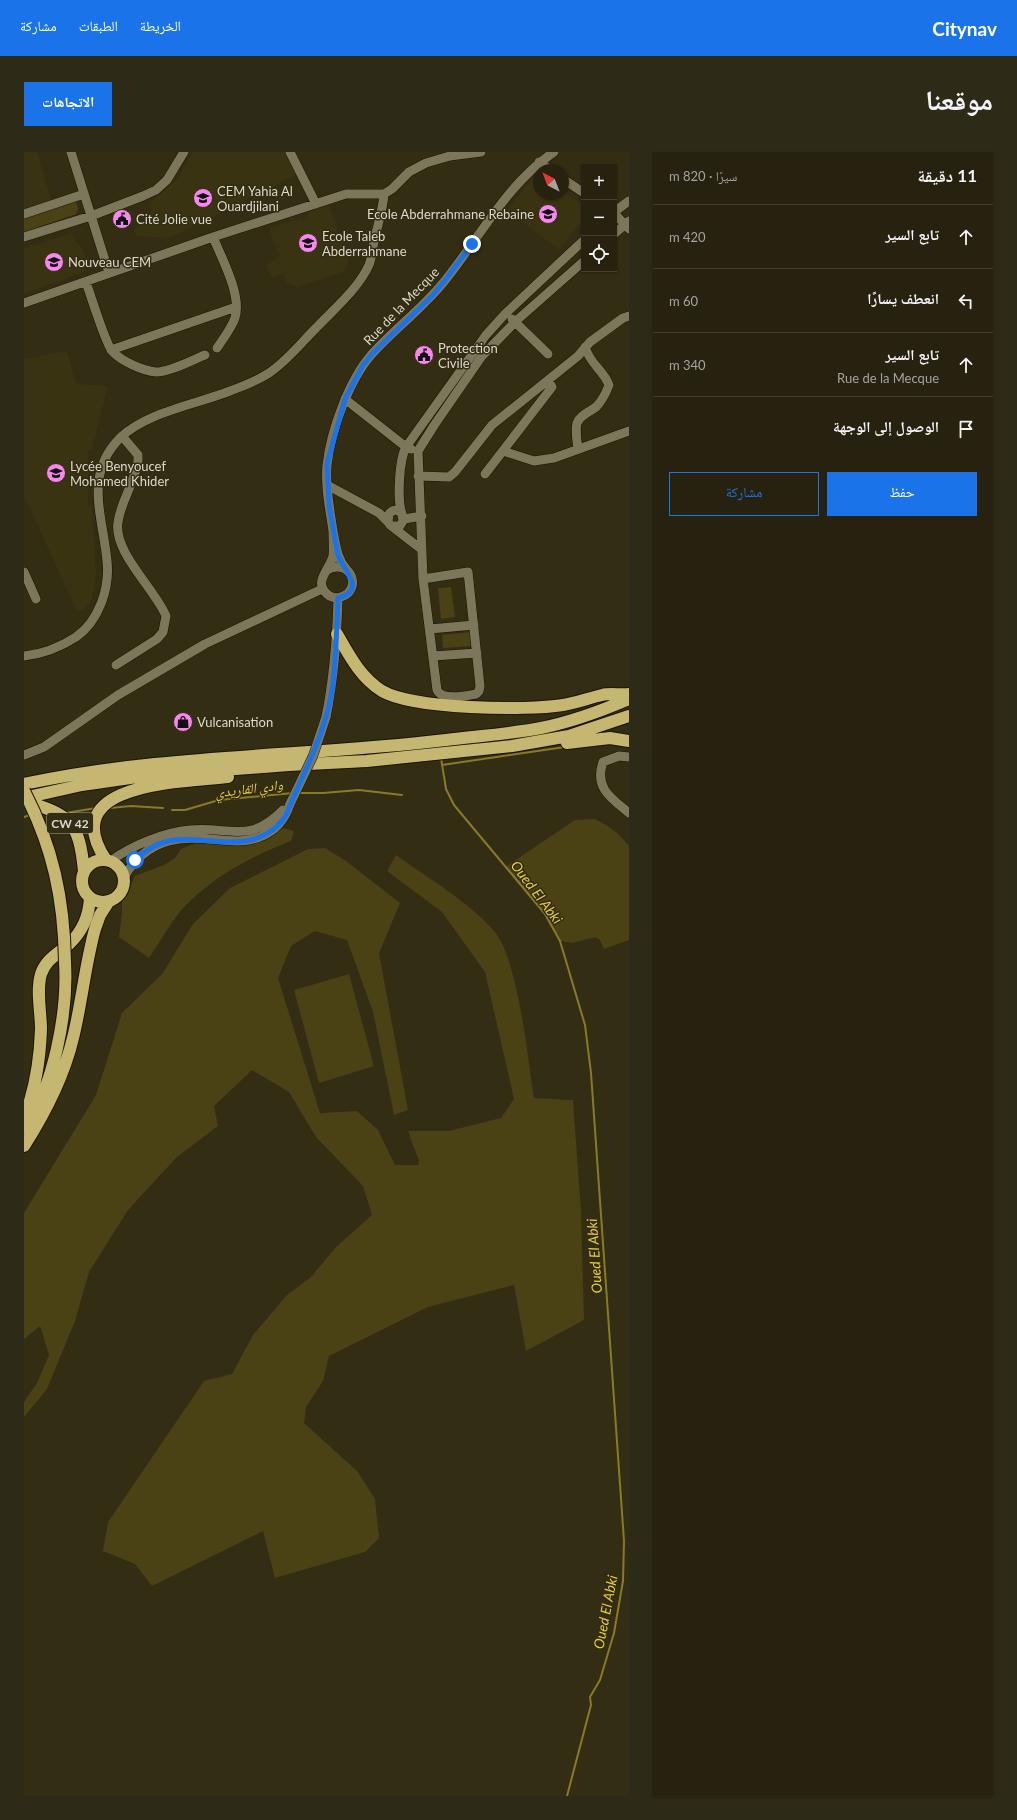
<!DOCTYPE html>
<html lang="ar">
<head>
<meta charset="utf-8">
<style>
	:root { --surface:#26220f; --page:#2e2a18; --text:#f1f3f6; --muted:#a4a49e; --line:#423f2f; --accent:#1a73e8 }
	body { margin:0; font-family:Lato,"Noto Naskh Arabic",sans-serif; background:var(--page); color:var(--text); direction:rtl }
	.controls { position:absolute; right:12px; top:12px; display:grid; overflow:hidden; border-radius:0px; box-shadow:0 1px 3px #0004 }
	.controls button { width:36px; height:36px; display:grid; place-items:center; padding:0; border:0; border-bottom:1px solid var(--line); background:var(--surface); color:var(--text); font:20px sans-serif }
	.compass { position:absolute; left:509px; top:12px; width:36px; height:36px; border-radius:50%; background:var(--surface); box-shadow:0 1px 3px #0004; rotate:318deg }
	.stop { position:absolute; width:12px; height:12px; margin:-9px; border:3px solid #1a73e8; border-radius:50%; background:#fff }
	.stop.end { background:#1a73e8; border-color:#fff; box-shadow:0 1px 4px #0008 }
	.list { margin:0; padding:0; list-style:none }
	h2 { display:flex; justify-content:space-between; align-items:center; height:52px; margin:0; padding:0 16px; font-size:17px }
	h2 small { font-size:13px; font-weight:400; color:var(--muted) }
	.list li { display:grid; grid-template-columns:26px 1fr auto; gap:12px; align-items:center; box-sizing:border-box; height:64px; padding:0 16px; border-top:1px solid var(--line) }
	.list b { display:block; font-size:15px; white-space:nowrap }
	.list p { margin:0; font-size:13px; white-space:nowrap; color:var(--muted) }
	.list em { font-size:13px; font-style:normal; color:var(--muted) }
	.actions { display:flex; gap:8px; padding:12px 16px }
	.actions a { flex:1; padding:9px 0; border:1px solid var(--accent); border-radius:0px; text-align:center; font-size:14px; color:var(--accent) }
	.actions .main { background:var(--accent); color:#fff }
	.icon { flex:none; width:22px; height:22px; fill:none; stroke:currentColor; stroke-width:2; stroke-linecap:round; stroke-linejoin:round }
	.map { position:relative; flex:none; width:605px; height:1644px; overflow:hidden; direction:ltr; border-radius:0px }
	header { display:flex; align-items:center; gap:24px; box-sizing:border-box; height:56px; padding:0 20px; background:var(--accent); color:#fff }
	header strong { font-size:19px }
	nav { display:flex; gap:22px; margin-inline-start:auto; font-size:14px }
	.intro { display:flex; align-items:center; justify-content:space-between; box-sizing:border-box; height:96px; padding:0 24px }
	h1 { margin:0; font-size:28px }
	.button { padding:10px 18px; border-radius:0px; background:var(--accent); color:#fff; font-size:14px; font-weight:700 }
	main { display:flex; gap:24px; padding:0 24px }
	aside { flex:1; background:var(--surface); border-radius:0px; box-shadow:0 1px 3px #0004 }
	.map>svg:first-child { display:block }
	.built { fill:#3a3312 }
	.green { fill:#4a4114 }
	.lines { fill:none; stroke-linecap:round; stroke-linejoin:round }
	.stream { stroke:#89792a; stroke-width:2 }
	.minor-casing { stroke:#1b1500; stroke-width:10 }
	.highway-casing { stroke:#1b1500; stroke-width:14 }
	.minor { stroke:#7c775b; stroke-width:9 }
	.highway { stroke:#c5b671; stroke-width:12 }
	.minor-bridge-casing { stroke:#1b1500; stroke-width:10; stroke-linecap:butt }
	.highway-bridge-casing { stroke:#1b1500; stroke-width:14; stroke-linecap:butt }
	.minor-bridge { stroke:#7c775b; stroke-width:9 }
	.highway-bridge { stroke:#c5b671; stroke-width:12 }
	.route { stroke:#1a73e8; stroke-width:5 }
	.labels { text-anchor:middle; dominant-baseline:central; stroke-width:3; stroke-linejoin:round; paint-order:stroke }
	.shield { fill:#332d14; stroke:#a9a593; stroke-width:1 }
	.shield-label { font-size:12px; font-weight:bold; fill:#dcd9ca }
	.poi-label { font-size:13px; fill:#dcd9ca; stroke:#332d14; text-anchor:start }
	.street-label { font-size:13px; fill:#dcd9ca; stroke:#332d14 }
	.water-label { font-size:14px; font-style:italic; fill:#e9cd41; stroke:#332d14 }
</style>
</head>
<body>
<header>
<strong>Citynav</strong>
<nav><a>الخريطة</a><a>الطبقات</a><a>مشاركة</a></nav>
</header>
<div class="intro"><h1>موقعنا</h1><a class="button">الاتجاهات</a></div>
<main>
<aside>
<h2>11 دقيقة<small>سيرًا · 820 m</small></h2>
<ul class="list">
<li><svg class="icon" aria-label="ahead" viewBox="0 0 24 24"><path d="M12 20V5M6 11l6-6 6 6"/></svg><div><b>تابع السير</b></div><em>420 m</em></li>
<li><svg class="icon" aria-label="left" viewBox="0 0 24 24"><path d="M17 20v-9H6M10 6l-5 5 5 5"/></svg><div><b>انعطف يسارًا</b></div><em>60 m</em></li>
<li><svg class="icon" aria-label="ahead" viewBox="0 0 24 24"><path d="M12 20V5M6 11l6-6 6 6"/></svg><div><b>تابع السير</b><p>Rue de la Mecque</p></div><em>340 m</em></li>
<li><svg class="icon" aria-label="arrive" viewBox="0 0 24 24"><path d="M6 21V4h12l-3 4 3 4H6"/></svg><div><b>الوصول إلى الوجهة</b></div></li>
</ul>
<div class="actions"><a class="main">حفظ</a><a>مشاركة</a></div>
</aside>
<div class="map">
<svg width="605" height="1644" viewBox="0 0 605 1644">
	<rect width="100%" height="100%" fill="#332d14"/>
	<path class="built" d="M0 0H13L28 50 0 58Z
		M169 0H261L274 22 146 86 112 84 109 77 124 70 127 64 126 51 154 26Z
		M513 20 515 21V42H539V39L560 54V66L535 98 483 58Z
		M304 52 325 109 321 119 273 135 263 131 259 121 249 126 241 114 255 105 245 77 267 69V66L270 65 271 68 277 66 278 69 284 66 283 64 288 57Z
		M48 81 51 90H53L55 94H57L62 107 60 108 62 112 60 113 62 119 0 142V97Z
		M43 199 52 232 84 234 68 298H64V352L68 354 72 424 68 447 60 458 53 459 0 344V207Z"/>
	<path class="green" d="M49 49 52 50 54 57 52 62 0 80V65Z
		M427 435 431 465 417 467 414 436Z
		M446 480 447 494 419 496 418 483Z
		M571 667C585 674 595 681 605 694V788L580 797 576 788 571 785 548 791 536 789 521 762 481 715 551 668Z
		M259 676 270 679 267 689C228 704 192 723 162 753 148 767 137 789 125 806L95 785 98 761V742L105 736 111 724 140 713 151 706 157 697 173 691 216 692 253 680Z
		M301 696 322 709 376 751 355 801 384 958 370 963 349 860 323 788 291 779 267 794 254 826 296 961 333 959 354 978 371 1013H394L395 1009 384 979H425L477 966 490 947 461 820 418 760 363 719 372 703C405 727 443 748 470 779 494 806 504 908 510 946L549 948 557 1060 560 1168 502 1199 490 1133 404 1155 305 1204 299 1229 282 1255 280 1271 333 1319 351 1347 355 1386 341 1400 251 1426 239 1379 128 1434 111 1412 79 1399 84 1370 180 1229 208 1222 229 1183 263 1143 287 1125 312 1095 348 1063 339 1034 292 985 265 940 228 918 190 954 194 974 153 1005 104 1058 65 1120 51 1169 23 1237 0 1265V1250L13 1231 25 1203 16 1174 0 1187V1061L72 943 98 861 138 822 169 772 206 736 284 697Z
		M325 822 350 914 295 931 270 838Z"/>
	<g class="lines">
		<path class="stream" d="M417 606 422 637 430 653 521 762 536 789 561 873 567 921 600 1389 599 1429 590 1481 576 1528 566 1545 567 1553 543 1644
			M418 613 541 595
			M275 641H299L335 638 378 643
			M86 656 107 654 139 656
			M148 658H161L195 648 269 641
			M42 661 72 656
			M0 665 6 663"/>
		<defs>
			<path id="minor" d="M47 0 85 121
				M266 0 292 52
				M515 10 526 18
				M539 27 560 41
				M590 60 605 49
				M590 61 605 77
				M0 62 60 42
				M590 82 605 69
				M0 85 67 64 119 44 132 38 143 28 160 0
				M189 85C198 107 218 143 211 166 207 177 199 187 193 196
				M62 130C67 144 81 190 88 199 97 209 119 219 132 220 146 220 168 208 181 203
				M0 151 189 85 322 42H360L368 37 385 20 402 11 426 4 457 0
				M488 167 524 202
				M87 198 212 155
				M321 247 382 295 387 297
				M554 297C553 289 551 279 553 271 556 263 565 260 572 255 578 249 582 241 585 233 579 217 567 214 561 195
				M479 299 510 309 530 306 605 279
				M461 322 528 235 524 228
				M394 324 425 325 431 320 468 273 554 204 566 190 599 166 605 164
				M303 333 355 361 364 370
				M378 362C373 348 375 308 382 295L462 183 481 162 560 88
				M380 367 398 364
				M368 374H376L379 369 378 362C374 357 369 357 365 362L364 370 366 373 397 397
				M309 379C306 358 301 335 303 313 307 278 325 228 348 202 372 175 401 155 423 126 457 83 484 31 530 0
				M303 418C327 405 339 438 317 445 312 447 306 445 303 442 289 430 306 417 309 404 310 396 309 387 309 379 312 394 313 407 323 418
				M0 420 12 447
				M399 427 444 420 456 534 455 539 452 542C441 544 418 549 413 538L399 427 394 299 411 272 458 204 492 169 560 109
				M406 477 450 473
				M0 504C19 502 35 496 52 485 75 469 86 436 83 409 79 364 59 322 97 285 124 260 173 252 206 239 219 234 233 229 245 221 263 209 277 191 292 176 311 156 334 137 345 113 348 106 348 97 350 90 353 75 359 58 360 42
				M409 504 453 501
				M92 513 133 487 139 480 142 464C131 437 89 400 94 370 97 349 111 330 114 309V303L98 284
				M302 565C310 525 313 486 314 446
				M0 603 20 595 94 543 181 492 298 437
				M605 605 595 604 579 610C570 636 587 646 605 661
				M87 709C106 694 141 680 166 678 206 674 225 693 259 658
				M100 725C113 703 130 690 155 687 188 682 221 700 250 677 258 670 263 662 266 652"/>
			<path id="highway" d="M313 482C325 503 336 525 358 539 389 557 502 559 539 553 552 551 565 546 578 543 586 541 596 543 605 542
				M543 591 586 586 605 589
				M0 632C139 602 282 605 422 588 454 584 486 582 517 576 547 570 577 559 605 547
				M0 646 58 633 120 624 265 613 343 609 488 594 545 584 605 564
				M0 649C47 663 55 670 60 719
				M58 729a21 21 0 1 1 42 0a21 21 0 1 1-42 0Z
				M82 708C30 630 160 630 204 625
				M0 967C11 938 16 908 17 877 17 860 12 839 17 822 22 807 34 802 45 792 58 780 65 763 66 746
				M0 976C30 937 44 859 41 810
				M0 994C21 961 40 924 49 886 58 850 61 813 71 777L76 763 85 749"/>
		</defs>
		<use href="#minor" class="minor-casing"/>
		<use href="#highway" class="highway-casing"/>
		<use href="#minor" class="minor"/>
		<use href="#highway" class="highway"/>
		<defs>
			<path id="minor-bridge" d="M266 652 289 604 302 565"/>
			<path id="highway-bridge" d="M0 639C29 695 40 747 41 810"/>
		</defs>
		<use href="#minor-bridge" class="minor-bridge-casing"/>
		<use href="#highway-bridge" class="highway-bridge-casing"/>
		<use href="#minor-bridge" class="minor-bridge"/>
		<use href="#highway-bridge" class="highway-bridge"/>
	</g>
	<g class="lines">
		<path class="route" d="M111 708C148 672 179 695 221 689 237 687 252 678 261 665 264 660 265 655 267 651 284 612 304 574 309 531 312 503 313 474 314 446 344 438 319 418 314 403L305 353 303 312 321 247 339 213 349 201 408 144 422 127 448 92"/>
	</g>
	<defs>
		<symbol id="school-disc" viewBox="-11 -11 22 22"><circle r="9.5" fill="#f688ed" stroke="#332d14"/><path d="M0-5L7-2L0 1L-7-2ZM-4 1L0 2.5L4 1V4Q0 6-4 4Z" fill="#111"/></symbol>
		<symbol id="civic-disc" viewBox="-11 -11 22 22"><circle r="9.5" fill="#f688ed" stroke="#332d14"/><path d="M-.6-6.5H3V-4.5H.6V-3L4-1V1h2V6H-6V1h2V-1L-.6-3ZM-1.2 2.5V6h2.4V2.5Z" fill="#111"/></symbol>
		<symbol id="shop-disc" viewBox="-11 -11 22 22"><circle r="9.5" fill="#f688ed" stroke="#332d14"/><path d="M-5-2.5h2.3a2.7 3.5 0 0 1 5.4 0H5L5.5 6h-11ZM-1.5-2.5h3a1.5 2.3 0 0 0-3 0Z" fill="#111"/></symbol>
	</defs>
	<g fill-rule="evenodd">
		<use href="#school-disc" x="168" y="35" width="22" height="22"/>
		<use href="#school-disc" x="513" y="51" width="22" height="22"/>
		<use href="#civic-disc" x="87" y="56" width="22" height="22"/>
		<use href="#school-disc" x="273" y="80" width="22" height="22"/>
		<use href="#school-disc" x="19" y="99" width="22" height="22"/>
		<use href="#civic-disc" x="389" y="192" width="22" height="22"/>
		<use href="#school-disc" x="21" y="310" width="22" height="22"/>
		<use href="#shop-disc" x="148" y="559" width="22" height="22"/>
	</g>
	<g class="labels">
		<rect class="shield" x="23" y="661" width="46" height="20" rx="3"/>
		<g class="shield-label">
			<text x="46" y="671">CW 42</text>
		</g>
		<g class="poi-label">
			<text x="193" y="39">CEM Yahia Al<tspan x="193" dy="15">Ouardjilani</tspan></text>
			<text x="510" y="62" text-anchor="end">Ecole Abderrahmane Rebaine</text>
			<text x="112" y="67">Cité Jolie vue</text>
			<text x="298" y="84">Ecole Taleb<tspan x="298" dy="15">Abderrahmane</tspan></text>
			<text x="44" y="110">Nouveau CEM</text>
			<text x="414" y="196">Protection<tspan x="414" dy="15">Civile</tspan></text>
			<text x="46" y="314">Lycée Benyoucef<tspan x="46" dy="15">Mohamed Khider</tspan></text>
			<text x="173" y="570">Vulcanisation</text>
		</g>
		<g class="street-label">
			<text transform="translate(377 154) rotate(-46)">Rue de la Mecque</text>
		</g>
		<g class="water-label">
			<text transform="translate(225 636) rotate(-7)">وادي القاريدي</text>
			<text transform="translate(513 740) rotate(53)">Oued El Abki</text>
			<text transform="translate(570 1104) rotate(-94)">Oued El Abki</text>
			<text transform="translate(581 1460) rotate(-79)">Oued El Abki</text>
		</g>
	</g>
</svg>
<div class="controls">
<button>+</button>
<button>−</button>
<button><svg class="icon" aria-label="locate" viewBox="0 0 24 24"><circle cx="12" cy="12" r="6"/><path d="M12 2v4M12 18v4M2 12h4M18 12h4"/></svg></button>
</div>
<svg class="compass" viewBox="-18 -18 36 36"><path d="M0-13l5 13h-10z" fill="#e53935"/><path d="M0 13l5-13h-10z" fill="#a4a49e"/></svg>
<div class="stop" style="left:111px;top:708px"></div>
<div class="stop end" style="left:448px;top:92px"></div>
</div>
</main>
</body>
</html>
